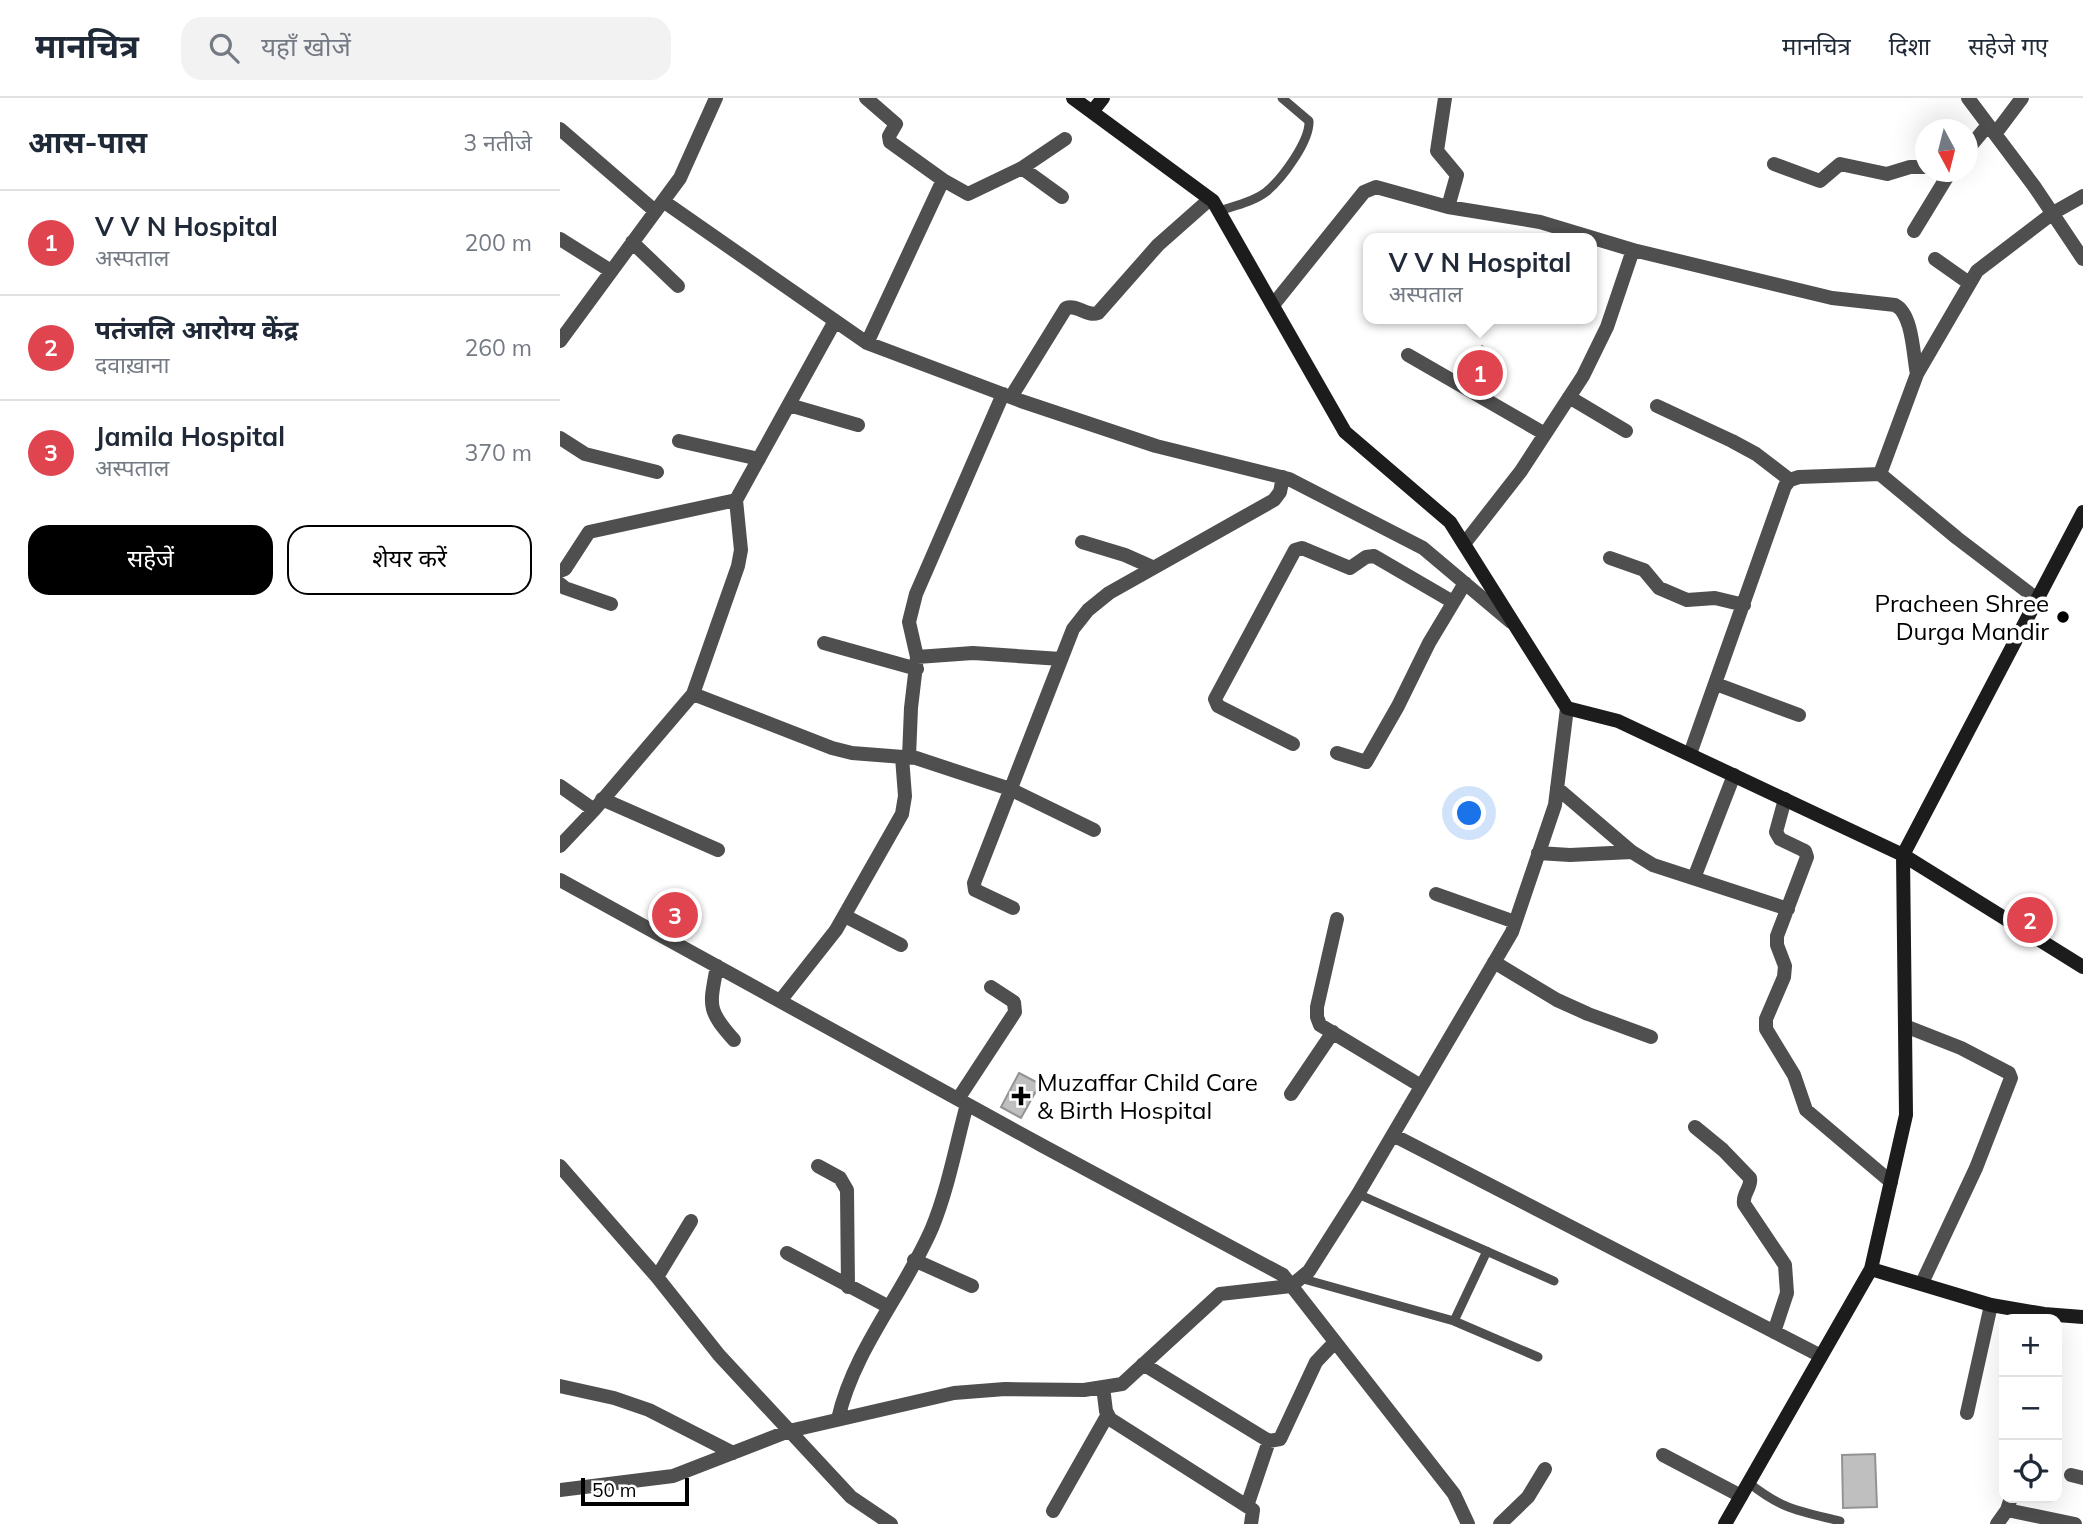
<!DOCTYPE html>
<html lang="hi">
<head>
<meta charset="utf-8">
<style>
	:root { --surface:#fff; --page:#f2f2f3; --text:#1f2937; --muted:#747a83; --line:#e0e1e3; --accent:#000 }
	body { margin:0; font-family:Mulish,"Noto Sans Devanagari",sans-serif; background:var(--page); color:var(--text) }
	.controls { position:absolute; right:21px; bottom:21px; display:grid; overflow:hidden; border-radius:14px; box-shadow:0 7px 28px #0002 }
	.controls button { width:63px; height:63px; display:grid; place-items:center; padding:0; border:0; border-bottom:2px solid var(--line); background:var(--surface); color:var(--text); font:35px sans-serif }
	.compass { position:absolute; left:1355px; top:21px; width:63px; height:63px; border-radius:50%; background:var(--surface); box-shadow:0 7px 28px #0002; rotate:173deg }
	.scale { position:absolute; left:21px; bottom:18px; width:108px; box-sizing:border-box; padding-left:7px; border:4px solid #000; border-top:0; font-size:19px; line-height:24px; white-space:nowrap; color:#000; -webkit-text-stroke:5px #fff; paint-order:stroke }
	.you { position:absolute; left:910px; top:716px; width:24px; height:24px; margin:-18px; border:5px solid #fff; border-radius:50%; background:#1a73e8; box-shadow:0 0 0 10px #1a73e833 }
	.badge { display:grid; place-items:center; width:46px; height:46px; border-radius:50%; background:var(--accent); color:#fff; font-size:23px; font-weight:700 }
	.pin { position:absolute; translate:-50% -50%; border:4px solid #fff; box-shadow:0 2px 7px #0006 }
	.popup { position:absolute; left:803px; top:135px; width:234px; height:91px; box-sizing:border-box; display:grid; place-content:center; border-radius:14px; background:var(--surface); filter:drop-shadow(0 2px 5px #0005); font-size:23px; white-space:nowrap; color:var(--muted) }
	.popup b { font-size:26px; color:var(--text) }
	.popup::after { content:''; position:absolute; left:50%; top:100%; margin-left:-14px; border:14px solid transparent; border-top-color:var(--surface) }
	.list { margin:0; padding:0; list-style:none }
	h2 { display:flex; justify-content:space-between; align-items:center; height:91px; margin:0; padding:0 28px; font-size:30px }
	h2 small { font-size:23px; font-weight:400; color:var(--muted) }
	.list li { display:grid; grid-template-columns:46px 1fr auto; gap:21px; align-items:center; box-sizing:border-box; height:105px; padding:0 28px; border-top:2px solid var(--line) }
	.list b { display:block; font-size:26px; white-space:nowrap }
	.list p { margin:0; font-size:23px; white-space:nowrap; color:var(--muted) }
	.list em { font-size:23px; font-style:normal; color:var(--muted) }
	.actions { display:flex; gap:14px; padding:21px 28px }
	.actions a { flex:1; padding:16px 0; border:2px solid var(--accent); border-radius:21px; text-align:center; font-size:24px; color:var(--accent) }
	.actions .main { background:var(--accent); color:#fff }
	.icon { flex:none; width:38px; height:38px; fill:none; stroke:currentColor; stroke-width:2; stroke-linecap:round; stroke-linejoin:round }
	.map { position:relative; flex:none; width:1523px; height:1426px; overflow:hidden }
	header { display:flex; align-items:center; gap:42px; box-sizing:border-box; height:98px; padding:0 35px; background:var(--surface); border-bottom:2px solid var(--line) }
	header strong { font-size:33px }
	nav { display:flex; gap:38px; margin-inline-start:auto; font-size:24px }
	.search { width:490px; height:63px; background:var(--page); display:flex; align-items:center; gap:18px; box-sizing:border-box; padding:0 24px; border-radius:21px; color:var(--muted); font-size:26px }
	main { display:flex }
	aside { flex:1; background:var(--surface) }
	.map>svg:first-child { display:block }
	.building { fill:#bfbfbf; stroke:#939393; stroke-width:2 }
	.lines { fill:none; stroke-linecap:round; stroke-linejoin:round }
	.lane { stroke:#4f4f4f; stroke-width:9 }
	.street { stroke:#4f4f4f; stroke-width:14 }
	.secondary { stroke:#1c1c1c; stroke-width:14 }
	.poi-dot { fill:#000; stroke:#fff; stroke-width:2.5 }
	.labels { text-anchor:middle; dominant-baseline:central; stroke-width:7; stroke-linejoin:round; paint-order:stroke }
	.poi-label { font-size:24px; fill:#000; stroke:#fff; text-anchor:end }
</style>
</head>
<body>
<header>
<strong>मानचित्र</strong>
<div class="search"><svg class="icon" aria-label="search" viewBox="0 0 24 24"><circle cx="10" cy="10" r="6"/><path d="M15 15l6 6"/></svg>यहाँ खोजें</div>
<nav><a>मानचित्र</a><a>दिशा</a><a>सहेजे गए</a></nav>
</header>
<main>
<aside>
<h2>आस-पास<small>3 नतीजे</small></h2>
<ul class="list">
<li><span class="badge" style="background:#e0444e">1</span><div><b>V V N Hospital</b><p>अस्पताल</p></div><em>200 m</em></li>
<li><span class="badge" style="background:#e0444e">2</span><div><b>पतंजलि आरोग्य केंद्र</b><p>दवाख़ाना</p></div><em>260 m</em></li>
<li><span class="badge" style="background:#e0444e">3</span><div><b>Jamila Hospital</b><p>अस्पताल</p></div><em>370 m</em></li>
</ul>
<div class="actions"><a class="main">सहेजें</a><a>शेयर करें</a></div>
</aside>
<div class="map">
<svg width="1523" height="1426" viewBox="0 0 1523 1426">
	<rect width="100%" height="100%" fill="#fff"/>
	<path class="building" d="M922 248 939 258 921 288 904 278Z
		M116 796 132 804 116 835 101 827Z
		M459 975 480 986 461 1020 441 1009Z
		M1315 1356 1317 1409 1283 1410 1282 1357Z"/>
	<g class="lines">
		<path class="lane" d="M659 113C674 108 693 104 706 94 722 81 750 43 749 23L722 0
			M798 1096 994 1183
			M740 1180 894 1223 978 1259
			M894 1223 927 1153
			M1189 1385C1223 1412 1239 1413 1280 1423"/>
		<path class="street" d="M306 0 336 26 329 38 330 44 383 82 408 96 462 70 505 41
			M885 0 877 53 897 77 888 109
			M1408 0 1474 88 1523 161
			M0 31 95 113
			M1435 36 1462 0
			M1408 51 1428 27
			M1214 66 1260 83 1280 66 1327 76 1350 69H1366
			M462 70 502 99
			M103 103 307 245 461 303 596 348 729 381 863 450 951 524
			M1354 133 1390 74
			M0 141 51 173
			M72 144 118 188
			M1375 161 1409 185
			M713 207 804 94 816 89 888 109 980 124 1073 152 1272 200 1335 207C1353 216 1353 257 1357 276
			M0 243 120 80 156 0
			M307 245 383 82
			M848 257 985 336
			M451 299 506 210C517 206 527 219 538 215L598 147 650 101
			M1009 299 1066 333
			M229 307 298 327
			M1097 308 1172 343 1196 356 1230 382
			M0 340 25 356 97 374
			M119 343 199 361
			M522 444 565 457 592 469
			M904 446 961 373 1023 278 1047 229 1073 152
			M1050 460 1084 472 1099 490 1127 502 1155 500 1184 507
			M0 473 5 471 29 434 176 402
			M0 486 5 490 51 506
			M1477 501 1397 440 1320 376 1357 276 1417 173 1493 115 1523 98
			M264 545 357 571
			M357 559 413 555 501 561
			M1156 586 1239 617
			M133 596 272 650 292 655 356 660 450 691 534 732
			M733 646 658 608 655 601 735 452 742 450 790 470 806 459 814 458 893 504
			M777 655 806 664 838 608 869 545 905 485
			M1130 656 1225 388 1230 382 1239 379 1320 376
			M349 659 351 610 357 559 349 524 356 496 443 296
			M0 688 34 712
			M997 690 1072 754 1093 767 1228 811
			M42 701 158 752
			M1225 701 1216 734 1220 741 1245 753 1247 759 1217 838V847L1225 868 1224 879 1206 921V931L1234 977 1246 1012 1331 1084
			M0 748 34 712 133 596 178 468 181 452 176 402 275 223
			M978 755 1010 757 1072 754
			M1134 780 1174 677
			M0 782 483 1048 723 1177 894 1396 908 1426
			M876 796 955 824
			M453 810 415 792 414 785 513 531 528 512 549 495 714 402 720 394 723 379
			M285 818 341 847
			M777 821 757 909V919L760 927 861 988
			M934 864 997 902 1028 916 1091 939
			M157 868C150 907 146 911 174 942
			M220 903 276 832 342 716 345 698 342 659
			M1345 928 1401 950 1449 975 1451 980 1416 1070 1362 1185
			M731 996 773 934
			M398 1001 455 914 454 904 431 889
			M1135 1029 1163 1052 1190 1080C1192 1090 1182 1095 1184 1106L1225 1167 1227 1195 1214 1234
			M833 1037 1261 1258
			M0 1068 97 1179 159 1257 291 1399 331 1426
			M258 1068 280 1080 287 1092 288 1189
			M227 1155 329 1209
			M354 1162 412 1188
			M97 1179 131 1123
			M583 1266 709 1343 720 1341 756 1264 775 1244
			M0 1288 54 1300 89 1312 173 1355
			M543 1289 546 1313 550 1321 693 1412 691 1426
			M1407 1315 1431 1207
			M278 1321C294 1251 344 1195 372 1130 388 1091 396 1047 407 1006
			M1103 1357 1181 1398
			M1511 1377 1523 1380
			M0 1392 113 1378 229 1333 394 1295 445 1291 524 1292 562 1286 660 1196 731 1188 749 1173 798 1096 952 834 995 707 1007 610
			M687 1408 709 1343
			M1447 1412 1515 1426
			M493 1413 547 1318
			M940 1426 968 1399 985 1371
			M1437 1426 1447 1412 1451 1400"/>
		<path class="secondary" d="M513 0 653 103 785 334 890 424 1007 610 1058 623 1343 757 1523 869
			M532 14 543 0
			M1311 1171 1431 1207 1484 1216 1523 1219
			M1165 1426 1311 1171 1346 1017 1343 757 1523 414"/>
	</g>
	<g class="poi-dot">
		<circle cx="1503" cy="519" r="7"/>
		<path d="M457.5 987.5h7v7h7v7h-7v7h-7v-7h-7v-7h7z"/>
	</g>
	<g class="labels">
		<g class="poi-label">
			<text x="1489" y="505">Pracheen Shree<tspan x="1489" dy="28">Durga Mandir</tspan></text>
			<text x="477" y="984" text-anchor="start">Muzaffar Child Care<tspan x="477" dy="28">&amp; Birth Hospital</tspan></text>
		</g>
	</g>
</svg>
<div class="controls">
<button>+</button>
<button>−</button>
<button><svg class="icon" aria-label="locate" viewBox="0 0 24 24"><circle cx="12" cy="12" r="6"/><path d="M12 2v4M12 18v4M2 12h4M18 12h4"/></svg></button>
</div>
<svg class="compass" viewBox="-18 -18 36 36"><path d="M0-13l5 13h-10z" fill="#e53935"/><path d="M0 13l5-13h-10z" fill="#747a83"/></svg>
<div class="scale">50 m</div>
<div class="you"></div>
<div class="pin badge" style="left:920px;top:275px;background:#e0444e">1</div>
<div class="popup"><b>V V N Hospital</b>अस्पताल</div>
<div class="pin badge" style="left:1470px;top:822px;background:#e0444e">2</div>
<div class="pin badge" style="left:115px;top:817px;background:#e0444e">3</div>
</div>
</main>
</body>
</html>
